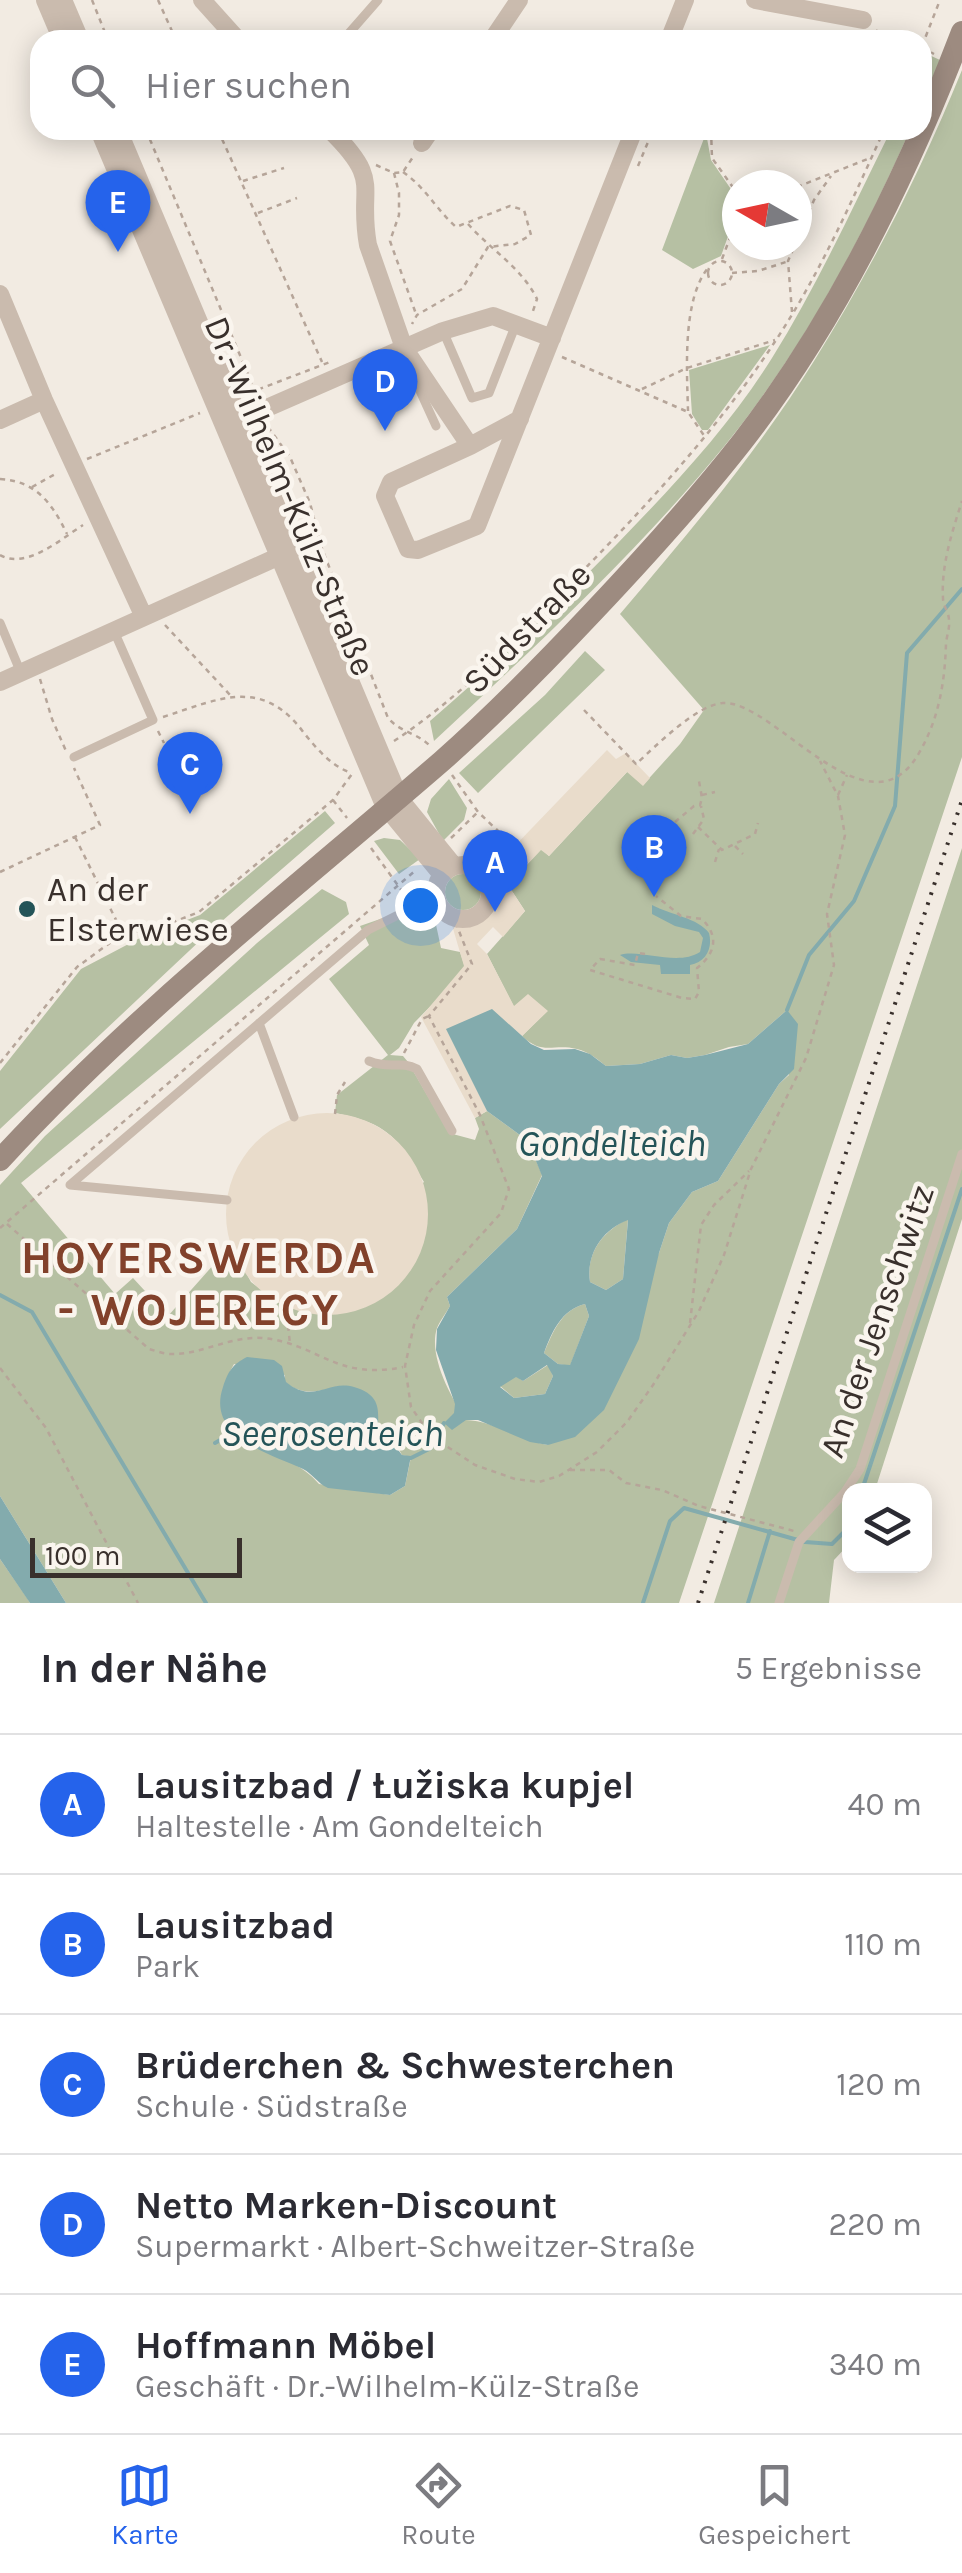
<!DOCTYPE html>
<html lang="de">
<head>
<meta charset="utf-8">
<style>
	:root { --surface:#fff; --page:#f2f2f3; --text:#2b2b33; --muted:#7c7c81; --line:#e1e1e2; --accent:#2563eb }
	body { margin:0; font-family:Karla,sans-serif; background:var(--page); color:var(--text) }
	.controls { position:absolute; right:30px; bottom:30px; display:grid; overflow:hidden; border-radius:20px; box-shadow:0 5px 25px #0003 }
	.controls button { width:90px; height:90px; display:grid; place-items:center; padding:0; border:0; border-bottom:2px solid var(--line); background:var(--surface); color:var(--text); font:50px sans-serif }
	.compass { position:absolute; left:722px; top:170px; width:90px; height:90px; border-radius:50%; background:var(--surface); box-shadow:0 5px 25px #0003; rotate:279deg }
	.scale { position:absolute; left:30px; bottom:25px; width:212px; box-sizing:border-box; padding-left:10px; border:5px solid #39302c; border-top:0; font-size:28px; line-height:35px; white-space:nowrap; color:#39302c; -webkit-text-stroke:8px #faf5ee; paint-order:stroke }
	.you { position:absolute; left:420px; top:905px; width:35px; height:35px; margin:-25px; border:8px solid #fff; border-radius:50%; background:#1a73e8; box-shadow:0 0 0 15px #1a73e833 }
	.badge { display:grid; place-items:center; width:65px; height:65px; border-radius:50%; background:var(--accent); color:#fff; font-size:32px; font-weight:700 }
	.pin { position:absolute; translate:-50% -82px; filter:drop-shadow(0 2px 5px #0008) }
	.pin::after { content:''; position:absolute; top:52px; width:35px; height:30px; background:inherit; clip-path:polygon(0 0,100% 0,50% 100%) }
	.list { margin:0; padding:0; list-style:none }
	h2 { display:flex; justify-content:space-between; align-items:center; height:130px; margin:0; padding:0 40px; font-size:42px }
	h2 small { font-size:32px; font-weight:400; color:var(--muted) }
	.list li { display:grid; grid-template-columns:65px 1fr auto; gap:30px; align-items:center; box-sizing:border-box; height:140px; padding:0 40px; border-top:2px solid var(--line) }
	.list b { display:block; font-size:38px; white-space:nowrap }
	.list p { margin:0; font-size:32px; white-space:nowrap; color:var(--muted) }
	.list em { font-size:32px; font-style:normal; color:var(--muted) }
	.icon { flex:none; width:55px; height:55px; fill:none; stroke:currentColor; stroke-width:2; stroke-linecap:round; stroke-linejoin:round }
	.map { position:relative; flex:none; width:962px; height:1603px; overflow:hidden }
	.search { position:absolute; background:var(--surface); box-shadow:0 5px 25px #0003; left:30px; right:30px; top:30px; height:110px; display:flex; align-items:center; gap:25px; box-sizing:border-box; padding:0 35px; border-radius:30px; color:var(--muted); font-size:38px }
	.sheet { height:830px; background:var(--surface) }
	nav { display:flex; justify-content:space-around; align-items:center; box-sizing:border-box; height:140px; border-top:2px solid var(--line); background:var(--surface); font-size:28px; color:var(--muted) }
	nav a { display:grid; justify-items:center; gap:5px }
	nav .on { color:var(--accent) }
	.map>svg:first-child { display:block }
	.green { fill:#b6c0a3; fill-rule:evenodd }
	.plaza { fill:#e9dccb }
	.water { fill:#83abad; fill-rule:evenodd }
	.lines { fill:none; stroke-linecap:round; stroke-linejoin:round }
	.stream { stroke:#83abad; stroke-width:4 }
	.path { stroke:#b6a599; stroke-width:2.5; stroke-dasharray:5 5; stroke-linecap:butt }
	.service { stroke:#cabbae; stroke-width:9 }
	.minor { stroke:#cabbae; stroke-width:18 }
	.tertiary { stroke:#cabbae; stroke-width:20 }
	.secondary { stroke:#9d8b80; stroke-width:22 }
	.rail { stroke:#39302c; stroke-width:4; stroke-dasharray:2.5 8; stroke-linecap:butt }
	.poi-dot { fill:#245458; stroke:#faf5ee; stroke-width:4 }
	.labels { text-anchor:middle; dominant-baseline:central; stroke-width:9; stroke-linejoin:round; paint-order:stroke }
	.street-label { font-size:35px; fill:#39302c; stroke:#faf5ee }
	.poi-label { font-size:35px; fill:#39302c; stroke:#faf5ee; text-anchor:start }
	.water-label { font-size:38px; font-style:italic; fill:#245458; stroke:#faf5ee }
	.district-label { font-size:45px; font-weight:bold; letter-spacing:2.5px; fill:#82412b; stroke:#faf5ee }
</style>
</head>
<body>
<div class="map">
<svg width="962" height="1603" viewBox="0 0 962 1603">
	<rect width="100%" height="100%" fill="#f2ebe2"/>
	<path class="green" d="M927 54 940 60 922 102V65Z
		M962 70V757L679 1603H66L0 1496V1185L45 1136 257 943 322 889 346 902 349 914 21 1183 115 1294 133 1278 168 1316 231 1245 251 1282 279 1303 424 1182C398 1137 387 1123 335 1113L337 1095 388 1055 329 979 369 945 360 926 412 908 421 919 435 920 441 948 460 952 466 970 414 1023 399 1048 390 1055 403 1056 408 1062 449 1133 475 1140 479 1129 475 1118 487 1111 528 1141 542 1175 517 1229 447 1297 450 1306C446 1313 440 1321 437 1328 428 1356 451 1397 466 1420 494 1421 520 1440 548 1445L659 1253 669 1223 692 1192 718 1181 779 1084 789 1075 787 1010 748 1044 729 1047 705 1055 687 1058 671 1055 640 1064 606 1066C597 1059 589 1052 577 1049 553 1043 543 1056 522 1036L547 1011 514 1007 487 954 525 911 508 885 541 849 549 856 628 771 643 785 680 744 704 710 620 614C689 533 758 451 814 361 872 268 921 171 962 70ZM234 1364 285 1375V1382C304 1397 319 1391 340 1386L377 1430 382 1445 396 1444 402 1455 411 1457 405 1486 390 1495 319 1484C282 1439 187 1449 234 1364Z
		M891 130H910C862 240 802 350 726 444 638 552 536 646 434 741L430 721C495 665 556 606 617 544 672 487 729 427 772 358 817 286 853 207 891 130Z
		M706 133 711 160 737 198V211L721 256 693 269 662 250Z
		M770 345 708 430H702L692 414 689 370Z
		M585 651 605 670 478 793 459 773 545 695Z
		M449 779 467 808 464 820 443 841 427 812 431 799Z
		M325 811 335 823 206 935 0 1129V1071L81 969 140 938 200 915Z
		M384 838 400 840 420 859 399 874 374 841Z
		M962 848V1219L875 1490H850L849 1544 834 1560 829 1603H714Z
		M445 892a18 18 0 1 1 36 0a18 18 0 1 1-36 0Z
		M628 1219 623 1279 606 1290 590 1282C586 1253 602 1232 628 1219Z
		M585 1304 589 1316 570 1366 558 1364 544 1353C553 1332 561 1310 585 1304Z
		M548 1365 553 1376 545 1394 514 1398 500 1386 516 1376 523 1381Z
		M0 1559 27 1598 30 1603H0Z"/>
	<path class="plaza" d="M607 750 616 759 626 753 650 778 643 786 627 772 549 856 541 850 508 885 525 911 503 937 493 927 477 944 487 954 514 1006 528 994 548 1011 522 1036 447 1029 487 1111 475 1118 421 1017 464 966 449 915 464 919 480 913 490 899 486 876Z
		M226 1214a101 101 0 1 1 202 0a101 101 0 1 1-202 0Z"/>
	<path class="water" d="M652 905C671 915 698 918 709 933 713 948 706 962 690 965V974H661L660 965 631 962 620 955C639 948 677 967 700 952L703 938 699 932 675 926 652 914Z
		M492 1009 531 1044 544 1050 575 1049 590 1054 606 1066 640 1064 671 1055 687 1058 705 1055 748 1044 787 1010 798 1024 794 1069 779 1084 718 1181 692 1192 669 1223 659 1253 639 1339 604 1410 575 1437 548 1445 530 1442 478 1420H466L452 1430 444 1423 454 1413 455 1404 436 1350 437 1329 450 1306 447 1297 517 1229 542 1176 528 1141 487 1111 446 1029ZM628 1220 623 1279 606 1290 590 1282C586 1254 602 1230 628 1220ZM585 1304 589 1316 570 1365 558 1364 544 1353C552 1332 561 1310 585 1304ZM547 1365 553 1376 545 1394 514 1398 500 1387 516 1377 523 1381Z
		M247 1357 274 1360 282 1366 286 1382C314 1405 328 1379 354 1387 393 1398 370 1426 382 1445L392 1442 402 1455 411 1456 405 1486 390 1495 328 1488C317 1483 313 1474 303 1469 269 1453 206 1437 223 1387 228 1371 233 1364 247 1357Z
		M0 1496 66 1603H30L0 1559Z"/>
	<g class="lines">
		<path class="stream" d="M787 1010 809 955 854 901 895 806 907 653 962 589
			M0 1295 32 1312 206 1603
			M215 1443 234 1432
			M411 1458 431 1448 444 1423
			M862 1490 962 1189
			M643 1603 670 1521 684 1508 805 1542 832 1544 850 1526
			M748 1603 770 1531"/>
		<path class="path" d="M92 0 108 40
			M158 0 176 40
			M876 30 883 40
			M922 46 940 0
			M922 48 934 54
			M146 130 257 396
			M218 130 322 362
			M711 130 712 158 737 193
			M376 165 394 173 403 172 413 157
			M638 166 653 130
			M403 172C426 188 435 208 456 227L510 206 524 210 531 235 515 244 488 247 462 289 417 315 412 324
			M394 173 399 193V215L390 241 416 314
			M243 181 284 168
			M797 187 870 158
			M258 213 297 198
			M468 224C491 250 522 268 537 299L533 311
			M797 240 814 200 831 176
			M722 259 737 219
			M708 273a12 12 0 1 1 24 0a12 12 0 1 1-24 0Z
			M732 273 758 271 786 262
			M792 312 788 261 795 245
			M562 357 688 412 705 437
			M642 389 687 368 775 340
			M249 393 330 362
			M688 411C687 371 682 300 708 268
			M268 427 290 457 310 503 321 546 388 718C400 732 417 733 429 745
			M87 459 200 413
			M0 479C36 481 52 503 67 534
			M32 487 57 473
			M0 555C26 570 61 539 83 525
			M165 625 231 696
			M40 679 52 719 66 751
			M584 710 636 764C656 746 696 705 723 703 774 700 869 841 919 753 939 719 945 681 946 643 947 635 950 627 949 620 949 612 943 606 943 598 941 566 952 532 962 501
			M163 717C219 699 262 676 304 733 317 749 332 767 352 773
			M158 731 164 743
			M394 741C455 701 508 647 559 595 637 516 715 434 776 340 819 275 852 201 884 130
			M452 775 478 812 514 846
			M702 795 715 792
			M838 795 847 775
			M333 800 347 818
			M675 822 694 806 700 805 702 798 699 781
			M698 827 722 850 755 834 758 823
			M693 834 704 819 701 806
			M75 837 122 932
			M451 838 478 812
			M735 846 743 854
			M371 848 407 898
			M715 862 719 849
			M0 872 100 825 74 768
			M435 917 457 926 472 964 429 1016 480 1115 509 1189 501 1213 430 1291 414 1325 405 1366 411 1407 431 1436 475 1465 515 1479 539 1482 559 1476 597 1452 627 1422 653 1385 699 1311 724 1255 751 1169 806 1058 834 965 827 914 845 835 838 796 820 761
			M645 954 638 953 635 965 600 959 590 970 682 998 695 999 699 992 697 968C716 953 719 936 702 919L681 916 656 896
			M404 1053 422 1019 429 1016
			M0 1063 77 967 122 934 158 928 199 912 333 800 352 774
			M335 1114 337 1095 345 1082
			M7 1224 149 1349C156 1351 164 1354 171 1354 201 1355 229 1336 262 1338 318 1343 335 1381 403 1367
			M0 1228 416 870
			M286 1306 290 1344
			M690 1323 701 1225 714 1205 749 1171
			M0 1368 46 1428 138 1603
			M570 1470H609L626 1483 662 1490 699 1506 794 1531"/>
		<path class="service" d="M343 40 378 0
			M443 331 472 398 489 393 516 324
			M410 369 436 426
			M0 623 21 673
			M74 757 153 720 114 631
			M259 1023 294 1117
			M369 1061C391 1070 400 1060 417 1069L452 1131
			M227 1200 70 1185 368 930 412 908 438 904
			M779 1603 799 1542 845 1492 860 1469 962 1154"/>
		<path class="minor" d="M202 0 238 40
			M755 0 863 20
			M492 40 519 0
			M669 40 685 0
			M330 130C384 183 357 184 368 245L404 348 470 446 520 419
			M422 143 431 130
			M0 294 44 400 144 617
			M0 420 44 400
			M228 425 443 331 493 316 552 338
			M470 446 391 482 385 496 408 549 418 550 477 526 634 130
			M0 682 282 555
			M398 797 454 866
			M386 807 442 875
			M436 892a27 27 0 1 1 54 0a27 27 0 1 1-54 0Z"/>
		<path class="tertiary" d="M46 0 63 40
			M62 0 79 40
			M100 130 386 807
			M117 130 398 797"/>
		<path class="secondary" d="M0 1160C135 1013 292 891 442 761 495 714 544 664 592 613 645 557 695 502 742 442 837 320 907 176 962 32"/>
		<path class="rail" d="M698 1603 962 800"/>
	</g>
	<circle class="poi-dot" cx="27" cy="909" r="10"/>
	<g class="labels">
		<g class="street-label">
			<text transform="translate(290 496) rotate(67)">Dr.-Wilhelm-Külz-Straße</text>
			<text transform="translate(527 628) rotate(-46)">Südstraße</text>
			<text transform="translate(877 1321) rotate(-71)">An der Jenschwitz</text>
		</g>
		<g class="poi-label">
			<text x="47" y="889">An der<tspan x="47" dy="40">Elsterwiese</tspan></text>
		</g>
		<g class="water-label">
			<text x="612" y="1143">Gondelteich</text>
			<text x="332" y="1433">Seerosenteich</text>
		</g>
		<g class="district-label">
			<text x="199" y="1258">HOYERSWERDA<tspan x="199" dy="52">- WOJERECY</tspan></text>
		</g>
	</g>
</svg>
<div class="controls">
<button><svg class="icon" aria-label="layers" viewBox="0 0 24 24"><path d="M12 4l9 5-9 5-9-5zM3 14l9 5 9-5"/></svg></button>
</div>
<svg class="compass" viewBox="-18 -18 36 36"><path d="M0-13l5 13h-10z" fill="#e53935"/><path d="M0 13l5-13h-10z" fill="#7c7c81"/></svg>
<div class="scale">100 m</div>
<div class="you"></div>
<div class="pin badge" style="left:495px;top:912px">A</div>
<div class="pin badge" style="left:654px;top:897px">B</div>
<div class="pin badge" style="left:190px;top:814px">C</div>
<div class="pin badge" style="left:385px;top:431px">D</div>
<div class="pin badge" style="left:118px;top:252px">E</div>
<div class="search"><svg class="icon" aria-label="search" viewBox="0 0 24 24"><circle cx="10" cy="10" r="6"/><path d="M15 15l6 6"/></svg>Hier suchen</div>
</div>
<section class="sheet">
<h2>In der Nähe<small>5 Ergebnisse</small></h2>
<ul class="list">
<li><span class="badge">A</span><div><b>Lausitzbad / Łužiska kupjel</b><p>Haltestelle · Am Gondelteich</p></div><em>40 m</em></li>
<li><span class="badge">B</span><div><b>Lausitzbad</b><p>Park</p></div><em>110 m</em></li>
<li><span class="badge">C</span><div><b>Brüderchen &amp; Schwesterchen</b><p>Schule · Südstraße</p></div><em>120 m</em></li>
<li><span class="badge">D</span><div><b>Netto Marken-Discount</b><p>Supermarkt · Albert-Schweitzer-Straße</p></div><em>220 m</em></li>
<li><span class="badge">E</span><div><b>Hoffmann Möbel</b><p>Geschäft · Dr.-Wilhelm-Külz-Straße</p></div><em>340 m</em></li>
</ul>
</section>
<nav>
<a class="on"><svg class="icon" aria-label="map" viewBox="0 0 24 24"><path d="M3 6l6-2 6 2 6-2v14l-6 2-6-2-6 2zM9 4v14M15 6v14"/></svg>Karte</a>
<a><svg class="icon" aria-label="directions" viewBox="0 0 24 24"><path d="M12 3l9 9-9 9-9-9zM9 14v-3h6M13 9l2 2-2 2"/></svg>Route</a>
<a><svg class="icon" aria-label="saved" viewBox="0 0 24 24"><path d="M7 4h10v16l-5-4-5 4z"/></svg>Gespeichert</a>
</nav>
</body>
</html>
